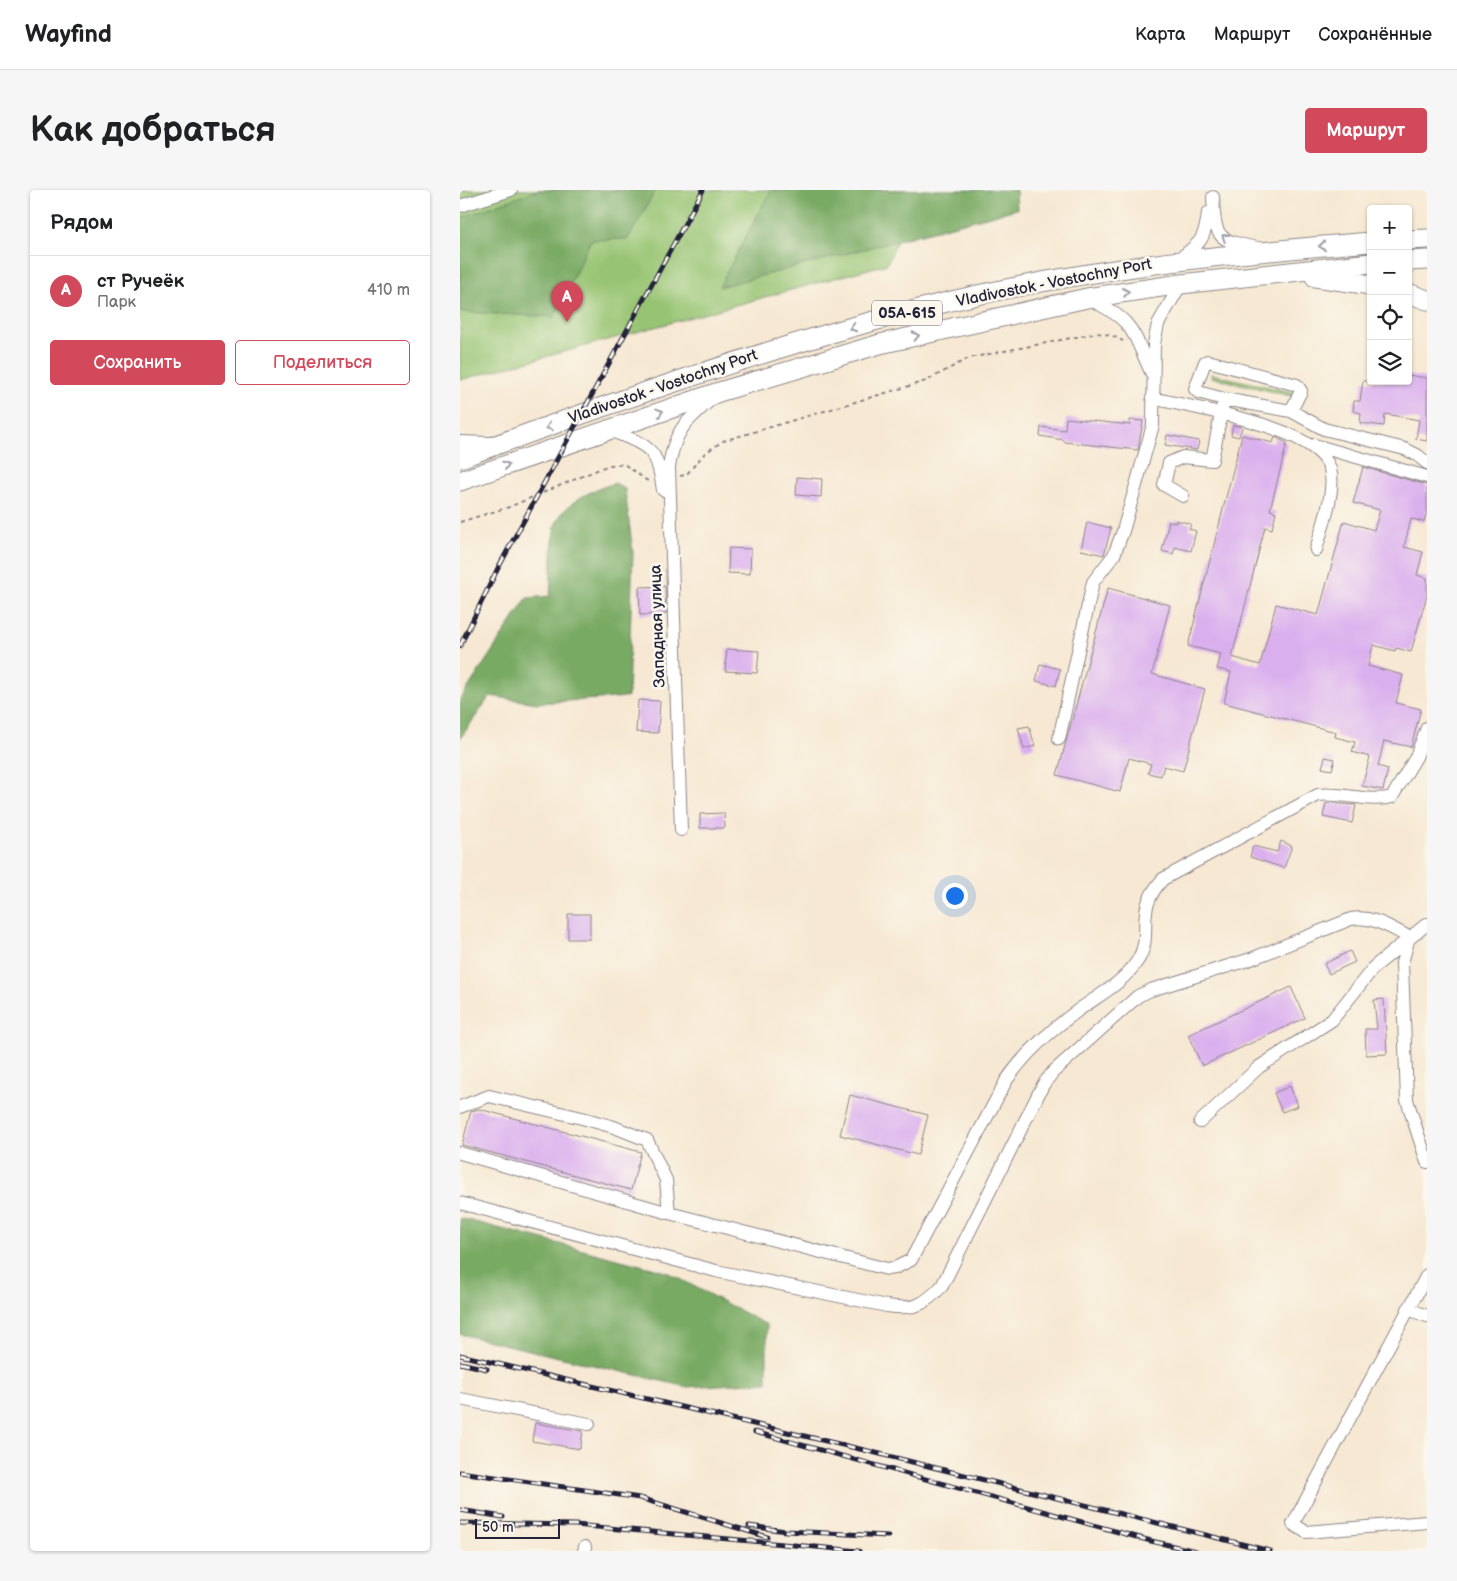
<!DOCTYPE html>
<html lang="ru">
<head>
<meta charset="utf-8">
<style>
	:root { --surface:#fff; --page:#f6f6f6; --text:#202124; --muted:#757577; --line:#e0e0e0; --accent:#d1495b }
	body { margin:0; font-family:"Balsamiq Sans",sans-serif; background:var(--page); color:var(--text) }
	.controls { position:absolute; right:15px; top:15px; display:grid; overflow:hidden; border-radius:5px; box-shadow:0 1px 4px #0004 }
	.controls button { width:45px; height:45px; display:grid; place-items:center; padding:0; border:0; border-bottom:1px solid var(--line); background:var(--surface); color:var(--text); font:25px sans-serif }
	.scale { position:absolute; left:15px; bottom:12px; width:85px; box-sizing:border-box; padding-left:5px; border:2px solid #22223b; border-top:0; font-size:14px; line-height:18px; white-space:nowrap; color:#22223b; -webkit-text-stroke:4px #fbf7ec; paint-order:stroke }
	.you { position:absolute; left:494px; top:705px; width:18px; height:18px; margin:-12px; border:4px solid #fff; border-radius:50%; background:#1a73e8; box-shadow:0 0 0 8px #1a73e833 }
	.badge { display:grid; place-items:center; width:32px; height:32px; border-radius:50%; background:var(--accent); color:#fff; font-size:16px; font-weight:700 }
	.pin { position:absolute; translate:-50% -41px; filter:drop-shadow(0 1px 2px #0008) }
	.pin::after { content:''; position:absolute; top:26px; width:18px; height:15px; background:inherit; clip-path:polygon(0 0,100% 0,50% 100%) }
	.list { margin:0; padding:0; list-style:none }
	h2 { display:flex; justify-content:space-between; align-items:center; height:65px; margin:0; padding:0 20px; font-size:21px }
	h2 small { font-size:16px; font-weight:400; color:var(--muted) }
	.list li { display:grid; grid-template-columns:32px 1fr auto; gap:15px; align-items:center; box-sizing:border-box; height:70px; padding:0 20px; border-top:1px solid var(--line) }
	.list b { display:block; font-size:19px; white-space:nowrap }
	.list p { margin:0; font-size:16px; white-space:nowrap; color:var(--muted) }
	.list em { font-size:16px; font-style:normal; color:var(--muted) }
	.actions { display:flex; gap:10px; padding:15px 20px }
	.actions a { flex:1; padding:11px 0; border:1px solid var(--accent); border-radius:5px; text-align:center; font-size:18px; color:var(--accent) }
	.actions .main { background:var(--accent); color:#fff }
	.icon { flex:none; width:28px; height:28px; fill:none; stroke:currentColor; stroke-width:2; stroke-linecap:round; stroke-linejoin:round }
	.map { position:relative; flex:none; width:967px; height:1361px; overflow:hidden; border-radius:5px }
	header { display:flex; align-items:center; gap:30px; box-sizing:border-box; height:70px; padding:0 25px; background:var(--surface); border-bottom:1px solid var(--line) }
	header strong { font-size:24px }
	nav { display:flex; gap:28px; margin-inline-start:auto; font-size:18px }
	.intro { display:flex; align-items:center; justify-content:space-between; box-sizing:border-box; height:120px; padding:0 30px }
	h1 { margin:0; font-size:35px }
	.button { padding:12px 22px; border-radius:5px; background:var(--accent); color:#fff; font-size:18px; font-weight:700 }
	main { display:flex; gap:30px; padding:0 30px }
	aside { flex:1; background:var(--surface); border-radius:5px; box-shadow:0 1px 4px #0004 }
	.map>svg:first-child { display:block }
	.green { fill:#97c472; stroke:#5c7356 }
	.forest { fill:#79aa64; stroke:#4e6650 }
	.building { fill:#daafee }
	.lines { fill:none; stroke-linecap:round; stroke-linejoin:round }
	.minor-casing { stroke:#8c8586; stroke-width:14 }
	.highway-casing { stroke:#8c8586; stroke-width:21 }
	.path { stroke:#8c8586; stroke-width:2; stroke-dasharray:4 4; stroke-linecap:butt }
	.minor { stroke:#fff; stroke-width:12 }
	.highway { stroke:#fff; stroke-width:19 }
	.rail-casing { stroke:#22223b; stroke-width:5 }
	.rail { stroke:#fbf7ec; stroke-width:3; stroke-dasharray:9; stroke-linecap:butt }
	.oneway { stroke:#9c9ca7 }
	.labels { text-anchor:middle; dominant-baseline:central; stroke-width:5; stroke-linejoin:round; paint-order:stroke }
	.shield { fill:#fbf7ec; stroke:#636270; stroke-width:1 }
	.shield-label { font-size:15px; font-weight:bold; fill:#22223b }
	.street-label { font-size:16px; fill:#22223b; stroke:#fbf7ec }
</style>
</head>
<body>
<header>
<strong>Wayfind</strong>
<nav><a>Карта</a><a>Маршрут</a><a>Сохранённые</a></nav>
</header>
<div class="intro"><h1>Как добраться</h1><a class="button">Маршрут</a></div>
<main>
<aside>
<h2>Рядом<small></small></h2>
<ul class="list">
<li><span class="badge">A</span><div><b>ст Ручеёк</b><p>Парк</p></div><em>410 m</em></li>
</ul>
<div class="actions"><a class="main">Сохранить</a><a>Поделиться</a></div>
</aside>
<div class="map">
<svg width="967" height="1361" viewBox="0 0 967 1361">
	<rect width="100%" height="100%" fill="#fbf7ec"/>
	<filter id="ink" filterUnits="userSpaceOnUse"><feTurbulence type="fractalNoise" baseFrequency=".02" numOctaves="2"/><feDisplacementMap in="SourceGraphic" scale="10" xChannelSelector="R" yChannelSelector="G"/><feConvolveMatrix kernelMatrix="1 2 1 2 8 2 1 2 1" color-interpolation-filters="sRGB"/></filter>
	<filter id="wash" filterUnits="userSpaceOnUse"><feTurbulence type="fractalNoise" baseFrequency=".0096" numOctaves="4" result="noise"/><feDisplacementMap in="SourceGraphic" scale="20" xChannelSelector="R" yChannelSelector="G"/><feGaussianBlur stdDeviation="1.12" result="paint"/><feColorMatrix in="noise" values="0 0 0 0 0 0 0 0 0 0 0 0 0 0 0 0 0 1.4 0 .05"/><feComposite in="paint" operator="in"/></filter>
	<g filter="url(#wash)">
		<rect width="100%" height="100%" fill="#f6e8d2"/>
		<path class="green" d="M0 0H459L427 74 0 190Z
			M751 184 836 203 835 207 751 187Z"/>
		<path class="forest" d="M78 0H196L168 49 131 50 94 127 0 122V28Z
			M311 0H556L557 19 259 97Z
			M155 293 165 299 173 363 168 507 77 513 30 506 0 549V510L67 408 90 406C91 393 92 342 96 333 107 310 133 300 155 293Z
			M0 1028 207 1082 307 1135V1192L227 1197 0 1144Z"/>
		<g id="blocks">
			<path class="building" d="M948 185 967 188V251L956 249 959 230 925 224 924 236 900 233 901 223 893 221 894 211H900L903 191H948Z
				M606 228 670 235V230L683 231 678 260 604 252V250L580 246 581 237 605 240Z
				M773 235 782 237 779 247 771 245Z
				M707 245 739 251 737 260 705 255Z
				M782 245 813 253 815 247 827 253 810 320 816 322 812 339 805 337 772 467 800 475 816 414 858 425 884 331 914 340 920 320 893 313 903 277 967 295V321L964 332 951 329 944 357 963 362 957 385 967 388V405L951 462 936 458 935 461 913 455 908 476 943 485 936 513 961 519 951 557 924 551 918 576 928 579 923 600 902 596 910 567 892 562 895 552 875 547 876 542 764 513 771 482 757 479 761 464 728 456Z
				M337 287 362 289 361 307 336 305Z
				M716 330 731 334 729 339 736 341 731 361 715 357 713 364 702 361 709 331 716 333Z
				M627 332 651 338 644 365 621 360Z
				M269 358 291 359 290 384 268 383Z
				M205 396 206 424 180 425 179 397Z
				M648 398 710 415 692 484 745 499 723 581 704 576 701 586 688 583 691 574 669 568 660 602 597 585Z
				M267 459 299 461 297 483 265 481Z
				M580 474 600 479 596 496 576 491Z
				M178 510 200 511 198 543 176 542Z
				M569 536 575 556 564 559 558 538Z
				M865 567 875 569 872 580 862 578Z
				M866 613 896 615 892 633 863 627Z
				M264 623 265 638H240V624Z
				M821 651 832 656 824 678 790 667 793 656 817 662Z
				M108 724H130V749H108Z
				M890 761 895 772 869 784 864 774Z
				M831 797 845 828 742 876 728 845Z
				M924 809 927 864 906 865 905 839H917L914 810Z
				M830 896 838 916 822 922 814 903Z
				M390 905 468 925 458 965 380 945Z
				M19 919 181 962 171 1000 2 955 11 921Z
				M75 1233 123 1241 120 1259 72 1251Z"/>
		</g>
	</g>
	<g filter="url(#ink)">
		<use href="#blocks" fill-opacity="0" stroke="#8c8586" stroke-width="1"/>
		<g class="lines">
			<defs>
				<path id="minor" d="M753 7C755 49 757 50 798 58
					M0 16 51 0
					M718 70C739 54 745 51 748 23
					M627 108C675 131 671 139 692 184
					M692 208C732 218 858 236 870 279 876 301 862 338 856 360
					M831 221 864 239 945 259 957 265 967 273
					M147 239C162 246 186 252 194 266 200 276 201 289 203 300
					M0 252 30 253
					M854 255 967 287
					M723 306 704 295 709 273 723 267 752 270 764 209 738 202 735 199 745 172 748 171 837 195 841 201 831 221 764 209
					M599 549 633 392 654 365 663 341 693 235 694 154 698 134 721 94
					M221 640 209 277C215 238 226 232 254 207
					M949 747 942 773 947 910 967 972
					M0 917 29 906 122 928 154 937 187 950 206 990 209 1023
					M740 932 799 877 872 830 914 777 967 734
					M0 963 209 1023 427 1079 435 1078 451 1070 546 891C565 863 592 839 620 819 641 804 663 793 678 770 695 742 672 722 703 689L858 605C881 602 911 613 932 607L956 567 967 538
					M0 1013 256 1081 427 1116C454 1120 463 1116 482 1096L583 895 593 882 678 806 691 800 791 769 891 729C912 725 931 738 949 747
					M967 1085 833 1334 846 1342 967 1332
					M948 1119 967 1126
					M0 1209 129 1234
					M124 1361 125 1357"/>
				<path id="highway" d="M948 50 967 49
					M948 71 967 70
					M855 87 911 95
					M948 103 967 110
					M0 268C154 212 308 157 467 117 612 80 762 64 911 52
					M0 291 259 202 420 154 627 108 721 94 911 73"/>
			</defs>
			<use href="#minor" class="minor-casing"/>
			<use href="#highway" class="highway-casing"/>
			<path class="path" d="M220 286 226 285 245 263 263 251 466 191 509 168 637 143 651 145 663 151
				M0 332 49 317 149 275 164 274 186 290 191 292"/>
			<use href="#minor" class="minor"/>
			<use href="#highway" class="highway"/>
			<defs>
				<path id="rail" d="M0 456 37 380 243 0
					M0 1165 404 1260 810 1361
					M0 1173 27 1179
					M295 1242 691 1351 736 1361
					M0 1282 180 1308 307 1347
					M0 1320 43 1327
					M0 1333 115 1335 399 1361
					M289 1336 326 1341 428 1346"/>
			</defs>
			<use href="#rail" class="rail-casing"/>
			<use href="#rail" class="rail"/>
		</g>
		<defs><path id="oneway-chevron" d="M-2-3.5L2.5 0L-2 3.5" fill="none" stroke-width="1.6" stroke-linecap="round" stroke-linejoin="round" transform="scale(1.25)"/></defs>
		<g class="oneway">
			<use href="#oneway-chevron" transform="translate(765 47) rotate(-147)"/>
			<use href="#oneway-chevron" transform="translate(862 56) rotate(175)"/>
			<use href="#oneway-chevron" transform="translate(666 102) rotate(-9)"/>
			<use href="#oneway-chevron" transform="translate(393 138) rotate(164)"/>
			<use href="#oneway-chevron" transform="translate(456 146) rotate(-12)"/>
			<use href="#oneway-chevron" transform="translate(200 222) rotate(-18)"/>
			<use href="#oneway-chevron" transform="translate(89 237) rotate(161)"/>
			<use href="#oneway-chevron" transform="translate(46 275) rotate(-19)"/>
		</g>
	</g>
	<g class="labels">
		<rect class="shield" x="412" y="110.5" width="70" height="25" rx="4"/>
		<g class="shield-label">
			<text x="447" y="123">05А-615</text>
		</g>
		<g class="street-label">
			<text transform="translate(594 93) rotate(-11)">Vladivostok - Vostochny Port</text>
			<text transform="translate(203 197) rotate(-19)">Vladivostok - Vostochny Port</text>
			<text transform="translate(198 436) rotate(-92)">Западная улица</text>
		</g>
	</g>
</svg>
<div class="controls">
<button>+</button>
<button>−</button>
<button><svg class="icon" aria-label="locate" viewBox="0 0 24 24"><circle cx="12" cy="12" r="6"/><path d="M12 2v4M12 18v4M2 12h4M18 12h4"/></svg></button>
<button><svg class="icon" aria-label="layers" viewBox="0 0 24 24"><path d="M12 4l9 5-9 5-9-5zM3 14l9 5 9-5"/></svg></button>
</div>
<div class="scale">50 m</div>
<div class="you"></div>
<div class="pin badge" style="left:107px;top:132px">A</div>
</div>
</main>
</body>
</html>
